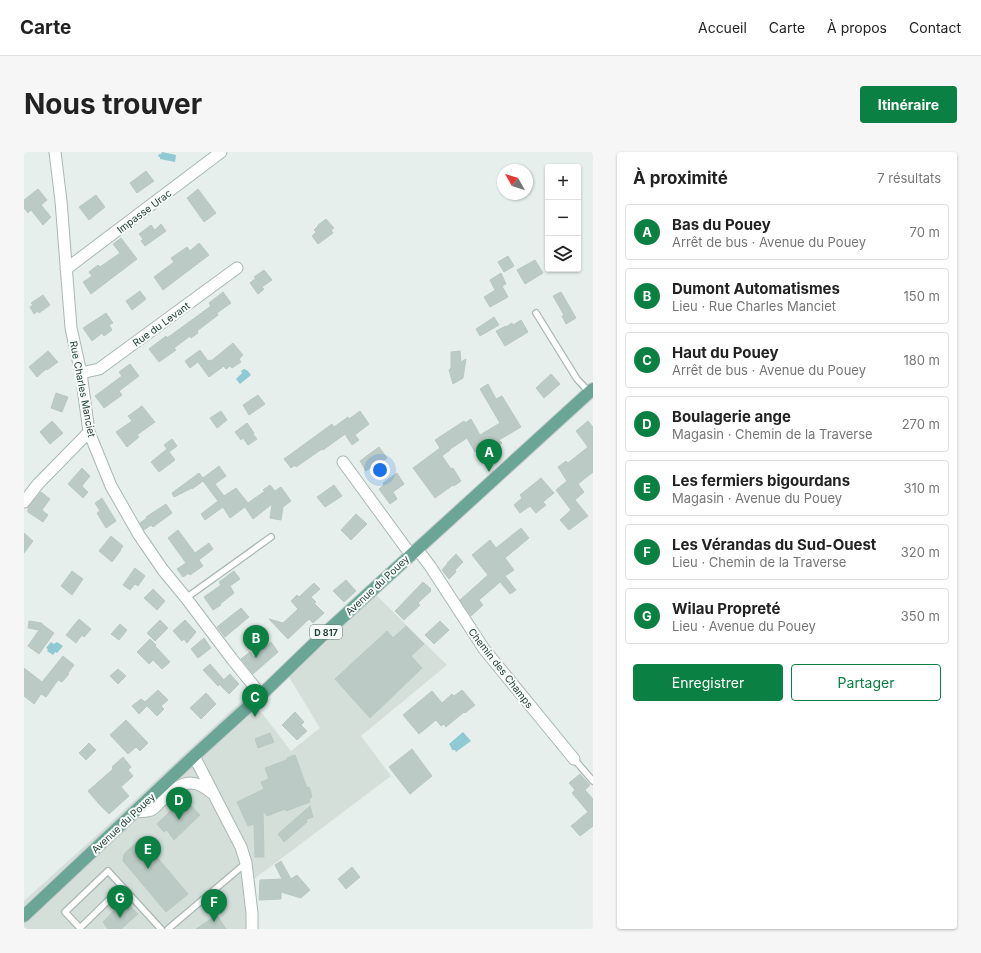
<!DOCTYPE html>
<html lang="fr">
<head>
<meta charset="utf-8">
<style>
	:root { --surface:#fff; --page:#f6f6f6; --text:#222; --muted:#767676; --line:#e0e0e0; --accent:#0b8043 }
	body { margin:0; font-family:Inter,sans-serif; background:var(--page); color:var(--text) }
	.controls { position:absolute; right:12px; top:12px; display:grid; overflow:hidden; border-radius:4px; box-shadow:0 1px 3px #0004 }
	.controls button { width:36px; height:36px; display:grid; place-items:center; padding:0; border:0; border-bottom:1px solid var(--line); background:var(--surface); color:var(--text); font:20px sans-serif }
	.compass { position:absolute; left:473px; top:12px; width:36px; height:36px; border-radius:50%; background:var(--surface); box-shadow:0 1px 3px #0004; rotate:309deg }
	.you { position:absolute; left:356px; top:318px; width:14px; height:14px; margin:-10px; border:3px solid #fff; border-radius:50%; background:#1a73e8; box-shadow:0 0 0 6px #1a73e833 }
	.badge { display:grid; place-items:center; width:26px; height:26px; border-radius:50%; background:var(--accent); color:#fff; font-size:13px; font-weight:700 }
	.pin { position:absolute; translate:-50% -33px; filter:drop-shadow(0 1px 2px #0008) }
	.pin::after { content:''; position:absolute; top:21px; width:14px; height:12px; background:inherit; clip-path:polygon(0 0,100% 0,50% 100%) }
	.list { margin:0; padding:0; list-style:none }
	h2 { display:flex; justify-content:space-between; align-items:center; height:52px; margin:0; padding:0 16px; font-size:17px }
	h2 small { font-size:13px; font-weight:400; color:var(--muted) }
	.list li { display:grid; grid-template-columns:26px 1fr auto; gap:12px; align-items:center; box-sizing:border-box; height:56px; margin:0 8px 8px; padding:0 8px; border:1px solid var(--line); border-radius:4px }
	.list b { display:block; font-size:15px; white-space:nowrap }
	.list p { margin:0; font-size:13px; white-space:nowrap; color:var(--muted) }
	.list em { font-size:13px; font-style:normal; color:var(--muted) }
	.actions { display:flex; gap:8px; padding:12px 16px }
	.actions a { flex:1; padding:9px 0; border:1px solid var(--accent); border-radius:4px; text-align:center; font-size:14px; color:var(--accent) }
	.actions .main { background:var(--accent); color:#fff }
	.icon { flex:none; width:22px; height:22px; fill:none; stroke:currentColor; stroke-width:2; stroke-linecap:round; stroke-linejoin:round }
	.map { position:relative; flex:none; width:569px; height:777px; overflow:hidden; border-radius:4px }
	header { display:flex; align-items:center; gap:24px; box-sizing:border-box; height:56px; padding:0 20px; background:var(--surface); border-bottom:1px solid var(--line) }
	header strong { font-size:19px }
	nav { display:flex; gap:22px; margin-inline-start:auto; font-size:14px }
	.intro { display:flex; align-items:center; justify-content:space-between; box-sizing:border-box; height:96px; padding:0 24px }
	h1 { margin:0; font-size:28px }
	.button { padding:10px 18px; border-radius:4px; background:var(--accent); color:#fff; font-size:14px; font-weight:700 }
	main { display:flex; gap:24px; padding:0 24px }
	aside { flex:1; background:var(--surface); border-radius:4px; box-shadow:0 1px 3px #0004 }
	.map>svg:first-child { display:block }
	.built { fill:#d4dfda }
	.water { fill:#8ec9d4 }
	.building { fill:#bbcac4; stroke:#b8c9c2 }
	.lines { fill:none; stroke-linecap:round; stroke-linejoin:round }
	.lane-casing { stroke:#a8b8b2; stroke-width:8 }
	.street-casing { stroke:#a8b8b2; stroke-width:13 }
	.primary-casing { stroke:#c2cac8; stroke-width:14 }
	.lane { stroke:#fff; stroke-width:5.5 }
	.street { stroke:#fff; stroke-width:11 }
	.primary { stroke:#6aa596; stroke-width:12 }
	.labels { text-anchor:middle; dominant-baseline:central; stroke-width:4; stroke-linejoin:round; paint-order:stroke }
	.shield { fill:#f7fbf9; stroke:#637a73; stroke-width:1 }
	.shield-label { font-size:9px; font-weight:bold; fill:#24423a }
	.street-label { font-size:10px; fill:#24423a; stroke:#f7fbf9 }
</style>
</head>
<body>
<header>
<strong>Carte</strong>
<nav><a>Accueil</a><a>Carte</a><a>À propos</a><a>Contact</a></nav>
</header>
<div class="intro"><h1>Nous trouver</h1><a class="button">Itinéraire</a></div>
<main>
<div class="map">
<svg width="569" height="777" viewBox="0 0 569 777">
	<rect width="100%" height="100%" fill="#e6efeb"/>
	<path class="built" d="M352 443 423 513 337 584 367 624 230 727V772L225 777H0V749L86 671 224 543 267 599 296 576 265 525Z"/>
	<path class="water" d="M138 0 152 3 151 10 136 7V5H134L135 2H137Z
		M220 217 222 218H223L227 223 216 232 212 227 218 221 217 219Z
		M27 490 30 492 33 490 39 494 33 501 31 500 29 503 23 499 24 497 22 496Z
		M439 580 447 589 432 600 431 598H428L427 595 425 592Z"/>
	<path class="building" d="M122 19 130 29 113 41 106 31Z
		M14 37 23 48 17 53 27 65 19 73 7 58 4 61 0 56V48Z
		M174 37 192 61 180 70 163 46Z
		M72 43 81 55 65 68 55 55Z
		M302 67 310 76 307 78 309 81 294 92 288 84 292 80 290 78 294 74V73Z
		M137 72 142 79 121 94 117 89 119 87 115 82 127 73 131 78Z
		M97 86 113 107 67 142 59 130 68 124 65 120 74 113 76 115 96 101 89 92Z
		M175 91 185 103 139 138 130 125 150 110 147 106 163 95 166 99Z
		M484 104 490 114 480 120 474 110Z
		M511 108 519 121 501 132 493 118Z
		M240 118 248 128 238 135 240 137 234 142 226 131 232 126 230 125Z
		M477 121 482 132 478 134 484 145 466 155 460 145 476 135 471 138 466 128Z
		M116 139 122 147 108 158 102 149Z
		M199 140 207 151 193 161 194 163 173 179 174 181 167 186 166 184 150 196 152 198 135 210 125 197 142 184 143 186 187 154 185 151Z
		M537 140 552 166 542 172 538 164 540 163 529 144Z
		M19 143 26 153 15 161 14 159 10 162 6 155 9 153 7 151Z
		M82 161 89 171 85 173 88 178 80 184 78 181 68 189 59 176Z
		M470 165 475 173 456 184 452 177Z
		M497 168 504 180 481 194 472 179 482 174V175L488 171 489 173Z
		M209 191 219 203 215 207 217 210 208 216 206 214 202 217 200 214 185 225 174 210 166 216 161 209 176 198 184 209 187 208V209Z
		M24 199 34 210 23 218 22 217 13 225 5 215Z
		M436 199 437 210 442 207 439 226 429 232 425 218 427 216V200Z
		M106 212 115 224 95 239 98 243 80 256 71 244 98 224 95 220Z
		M527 222 536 232 520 246 512 236Z
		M464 232 472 247 478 244 497 275 475 288 478 291 468 298 464 292 451 300 443 286 426 297V298L418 304 427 317 429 316 437 329 430 334 429 333 411 346 389 316 416 296 411 288 440 269 441 271 447 267 456 283 476 271 456 237Z
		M32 241 44 245 38 260 27 256Z
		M234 243 241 252 225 263 219 253Z
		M118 254 131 270 113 283 115 285 103 295 92 280 108 269 104 264Z
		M197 259 203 268 193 276 186 266Z
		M336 259 345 272 331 283 335 288 328 293 321 282 299 298 298 297 272 315 271 313 267 316 260 307 308 272 310 275 324 265 325 267Z
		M28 269 39 281 26 292 16 280Z
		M564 269 569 275V320L554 332 560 340 551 348 564 364 545 378 536 368 547 358 532 338 543 329 534 315 542 309 544 311 564 295 552 279Z
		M223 271 230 281 229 282 233 287 224 293 219 286 217 288 211 280Z
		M148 287 153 294 145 300 151 308 135 320 127 310 143 297 140 293Z
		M355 295 363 306 347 317 346 316 342 319 336 309Z
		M195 314 202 324 191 332 200 344 212 336 224 351 241 339 239 338 246 333 251 339 257 335 267 349 259 355 257 368 246 366 248 352 229 367 221 355 206 366 199 355 181 368 177 362 194 349 179 329 168 337V336L150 345 148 341 175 321 179 326Z
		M58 316 66 324 58 334 64 340 59 346 44 332Z
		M373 321 380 332 369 340 373 347 366 352 355 337 360 333 359 331Z
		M517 326 530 341 519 350 522 353 512 361 506 354 496 361 490 353 498 346 496 343Z
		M310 333 318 344 301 355 293 345Z
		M17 340 26 347 18 358 24 363 19 370 4 360V355Z
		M78 346 92 369 82 376 73 361 76 359 71 351Z
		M142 352 148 361 129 375 127 373 120 378 116 371 123 366 122 365Z
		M332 362 343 372 327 388 317 378Z
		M497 376 505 386 481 406 490 418 481 424 492 438 486 442 476 430 455 448 459 453 447 464 436 448 464 423 448 403 466 388 472 396Z
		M154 378 171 401 185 391 189 397 175 408 179 414 166 423 165 421 159 425 153 417 162 411 144 386Z
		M0 381 9 389 0 401Z
		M87 384 99 394 96 398H97L88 410 75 399Z
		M432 402 439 410 431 418 432 420 425 427 418 418 424 411H423Z
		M111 416 121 424 114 434 111 432 106 438 99 433Z
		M48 419 59 427 48 443 37 434Z
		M210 419 216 427 206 434 210 441 196 452 197 453 189 458 180 445 197 433 195 430Z
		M322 428 332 439 320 450 309 439Z
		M399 430 407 437 406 438 407 439 394 451 396 453 380 468 371 459Z
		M290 431 296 437 287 445 292 450 290 451 300 461 289 471 285 467 264 487 245 467 259 471 274 457 267 449 273 443 275 445Z
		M129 437 141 449 133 458 120 446Z
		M217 456 225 465 201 485 193 475Z
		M55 467 67 477 60 485 58 483 52 491 42 483Z
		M136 468 144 476 131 489 123 481Z
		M161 468 172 480 163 491 160 487 158 489 149 479Z
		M5 469 18 471V472L30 481 15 502 4 494 15 478 4 476Z
		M416 469 425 478 410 492 401 483Z
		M96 472 103 478 95 488 87 482Z
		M382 474 400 492 387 504 398 516 346 566 311 527 363 479 369 486Z
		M180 486 187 496 174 506 167 497Z
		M126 487 132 493 131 494 146 510 138 517 129 508 125 512 113 500Z
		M247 490 254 500 229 522 217 507 226 500 230 505Z
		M39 504 50 513 44 521 45 522 38 530 34 528 22 545 17 542 10 552 0 544V516L18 530Z
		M186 512 200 528 194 534 179 518Z
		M94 517 102 524 94 532 86 524Z
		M206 522 215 532 205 542 195 532Z
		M134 538 144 548 137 554 140 557 133 564 123 554 115 562 108 554 117 547 121 550Z
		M438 538 451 553 441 561 440 560 422 575 420 572 417 574 412 568 395 582 379 563 408 539 418 551 428 542 430 544Z
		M182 541 192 552 177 567 166 556Z
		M271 560 280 570 277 573 283 579 273 588 258 573Z
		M102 568 124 591 116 599 112 595 104 602 86 583Z
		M246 581 250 590 234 596 231 587Z
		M65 591 72 598 62 608 55 601Z
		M388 597 408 624 386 642 365 615Z
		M271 603 283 636 285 635 288 645 285 647 286 650 262 659 261 657 243 664 239 658 240 705H231L230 672 224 674 213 650 240 637 237 630 245 627 241 616 263 608V606Z
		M99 605 107 615 104 618 109 624 97 635 105 644 85 662 75 652 64 639 89 617 88 615Z
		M556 622 566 633 561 638 569 647V674L556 684 547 674 564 660 548 641 551 638 545 631Z
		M160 646 176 663 150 688 143 678 140 680 133 672Z
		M286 654 289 665 282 667 283 670 260 690 254 682Z
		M117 686 164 742 142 760 99 709 100 702Z
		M257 709 267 727 273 723 286 738 277 746 257 740V747L235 748 236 728 258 727 251 713Z
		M328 715 336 725 322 737 314 727Z
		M100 748 114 762 97 777H84L79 770Z
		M193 763 202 777H172Z"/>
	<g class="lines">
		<defs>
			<path id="lane" d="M512 161 553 227 565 240
				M162 446 247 385
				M550 607 569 629
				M98 735 56 776 41 760 84 719 137 777
				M144 777 222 711"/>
			<path id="street" d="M31 0 37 49 47 176 57 221 65 280 87 334 115 383 139 418 162 446 208 507 237 543
				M42 117 197 0
				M57 221 75 217 213 116
				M319 310 387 403
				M0 350 14 332 65 280
				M393 397 406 414 460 497 550 607
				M170 604 217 695 222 711 228 761V777
				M111 660C115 659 123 660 127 658 130 657 134 652 136 650 155 633 165 622 188 641"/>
			<path id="primary" d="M0 764 170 604 237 543 298 484 569 237"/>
		</defs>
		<use href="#lane" class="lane-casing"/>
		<use href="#street" class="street-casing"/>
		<use href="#primary" class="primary-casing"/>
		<use href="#lane" class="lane"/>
		<use href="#street" class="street"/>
		<use href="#primary" class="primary"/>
	</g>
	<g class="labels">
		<rect class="shield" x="286" y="473" width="32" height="14" rx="3"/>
		<g class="shield-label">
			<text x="302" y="480">D 817</text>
		</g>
		<g class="street-label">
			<text transform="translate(120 59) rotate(-37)">Impasse Urac</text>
			<text transform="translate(137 172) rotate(-36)">Rue du Levant</text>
			<text transform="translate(59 237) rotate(79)">Rue Charles Manciet</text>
			<text transform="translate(353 433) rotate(-43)">Avenue du Pouey</text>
			<text transform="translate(477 516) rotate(52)">Chemin des Champs</text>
			<text transform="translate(99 671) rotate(-43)">Avenue du Pouey</text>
		</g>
	</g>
</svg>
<div class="controls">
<button>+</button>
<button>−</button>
<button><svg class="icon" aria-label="layers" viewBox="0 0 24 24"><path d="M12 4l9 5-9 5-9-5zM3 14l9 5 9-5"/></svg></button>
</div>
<svg class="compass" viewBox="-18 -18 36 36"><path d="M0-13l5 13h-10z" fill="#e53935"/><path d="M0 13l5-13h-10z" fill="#767676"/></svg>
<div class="you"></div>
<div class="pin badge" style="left:465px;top:320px">A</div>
<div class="pin badge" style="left:232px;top:506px">B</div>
<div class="pin badge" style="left:231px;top:565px">C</div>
<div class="pin badge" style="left:155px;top:668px">D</div>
<div class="pin badge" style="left:124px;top:717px">E</div>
<div class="pin badge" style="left:190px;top:770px">F</div>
<div class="pin badge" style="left:96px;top:766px">G</div>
</div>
<aside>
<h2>À proximité<small>7 résultats</small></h2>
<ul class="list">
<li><span class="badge">A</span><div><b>Bas du Pouey</b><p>Arrêt de bus · Avenue du Pouey</p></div><em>70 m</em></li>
<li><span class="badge">B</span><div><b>Dumont Automatismes</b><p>Lieu · Rue Charles Manciet</p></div><em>150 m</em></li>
<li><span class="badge">C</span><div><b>Haut du Pouey</b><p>Arrêt de bus · Avenue du Pouey</p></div><em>180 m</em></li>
<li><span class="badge">D</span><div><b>Boulagerie ange</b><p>Magasin · Chemin de la Traverse</p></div><em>270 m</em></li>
<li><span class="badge">E</span><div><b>Les fermiers bigourdans</b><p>Magasin · Avenue du Pouey</p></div><em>310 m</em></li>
<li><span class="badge">F</span><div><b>Les Vérandas du Sud-Ouest</b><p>Lieu · Chemin de la Traverse</p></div><em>320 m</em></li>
<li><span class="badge">G</span><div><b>Wilau Propreté</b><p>Lieu · Avenue du Pouey</p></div><em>350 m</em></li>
</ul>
<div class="actions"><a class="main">Enregistrer</a><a>Partager</a></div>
</aside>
</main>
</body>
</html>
